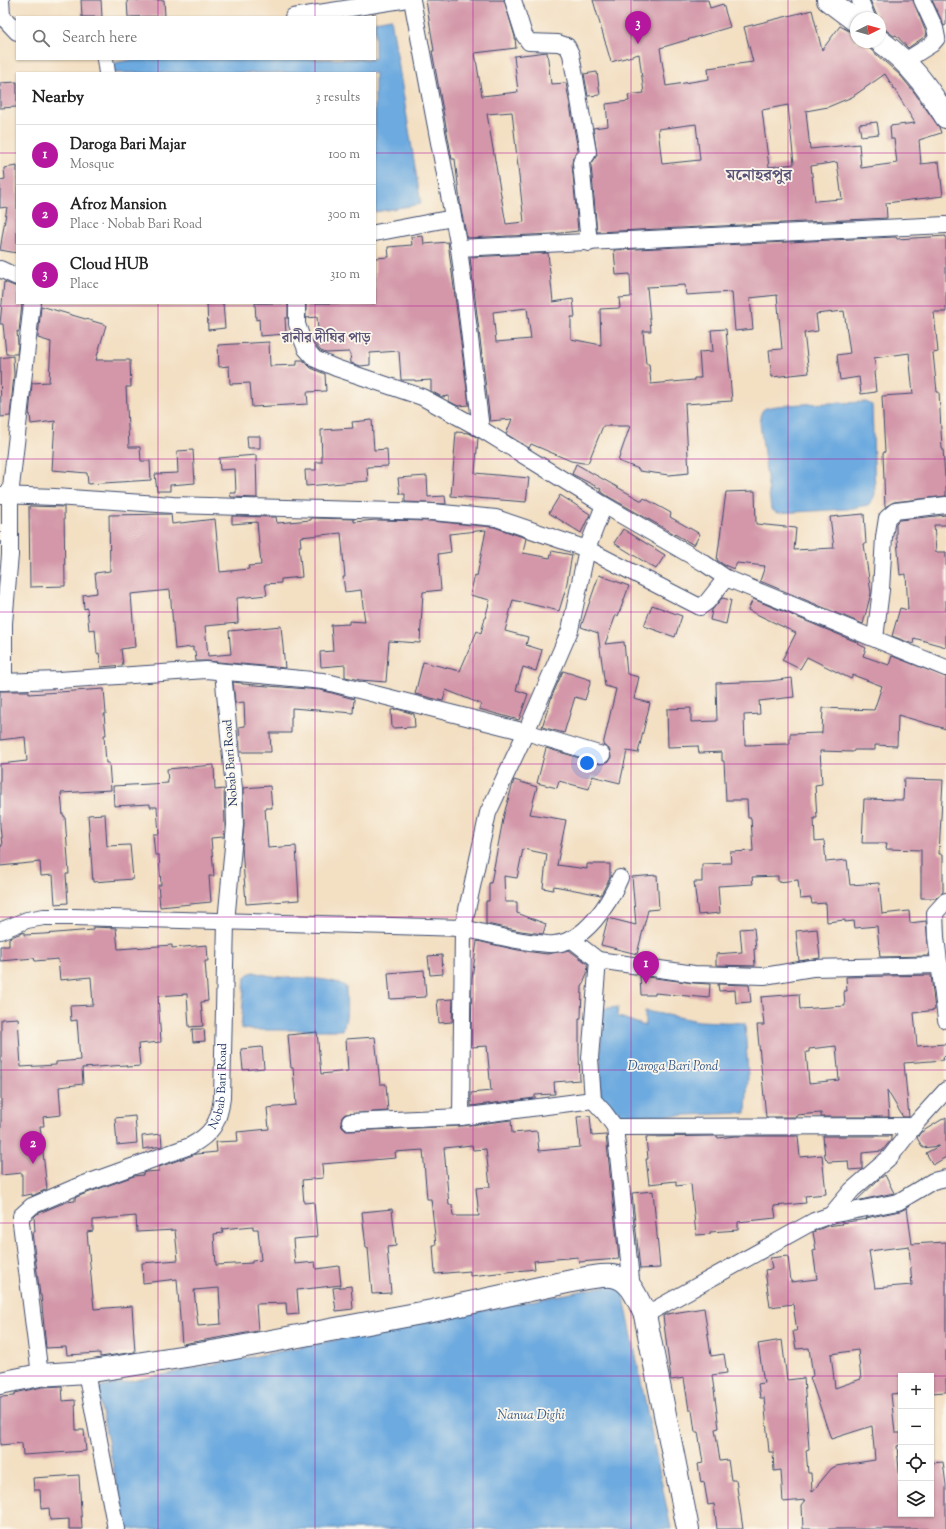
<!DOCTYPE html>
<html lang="en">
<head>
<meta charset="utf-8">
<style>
	:root { --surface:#fff; --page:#f2f2f2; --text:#222; --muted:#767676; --line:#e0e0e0; --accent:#b5179e }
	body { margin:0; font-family:"Sorts Mill Goudy","Noto Serif Bengali",serif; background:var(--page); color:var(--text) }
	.controls { position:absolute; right:12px; bottom:12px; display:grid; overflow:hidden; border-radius:0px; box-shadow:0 1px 3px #0004 }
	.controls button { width:36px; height:36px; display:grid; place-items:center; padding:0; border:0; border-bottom:1px solid var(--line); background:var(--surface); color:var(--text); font:20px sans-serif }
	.compass { position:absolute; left:850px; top:12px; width:36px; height:36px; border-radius:50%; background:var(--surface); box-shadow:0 1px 3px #0004; rotate:85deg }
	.you { position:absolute; left:587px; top:763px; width:14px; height:14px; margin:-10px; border:3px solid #fff; border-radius:50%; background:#1a73e8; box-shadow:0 0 0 6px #1a73e833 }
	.badge { display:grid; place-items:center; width:26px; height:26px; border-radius:50%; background:var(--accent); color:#fff; font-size:13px; font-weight:700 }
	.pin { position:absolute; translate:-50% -33px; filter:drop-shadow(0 1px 2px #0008) }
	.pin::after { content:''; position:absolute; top:21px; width:14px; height:12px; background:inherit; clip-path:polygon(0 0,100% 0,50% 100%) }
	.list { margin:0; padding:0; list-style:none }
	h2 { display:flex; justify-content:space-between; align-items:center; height:52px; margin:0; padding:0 16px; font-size:17px }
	h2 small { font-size:13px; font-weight:400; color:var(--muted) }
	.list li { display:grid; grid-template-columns:26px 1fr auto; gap:12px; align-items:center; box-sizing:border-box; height:60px; padding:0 16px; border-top:1px solid var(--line) }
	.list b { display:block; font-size:15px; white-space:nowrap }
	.list p { margin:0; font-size:13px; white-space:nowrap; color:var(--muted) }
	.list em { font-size:13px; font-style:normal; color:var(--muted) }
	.icon { flex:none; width:22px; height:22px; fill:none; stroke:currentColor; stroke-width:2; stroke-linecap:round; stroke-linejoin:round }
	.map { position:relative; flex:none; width:946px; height:1529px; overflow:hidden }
	.search { position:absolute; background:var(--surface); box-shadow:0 1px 3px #0004; left:16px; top:16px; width:360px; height:44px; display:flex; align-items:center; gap:10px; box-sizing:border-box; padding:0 14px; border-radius:0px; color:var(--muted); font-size:15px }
	.panel { position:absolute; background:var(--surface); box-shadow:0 1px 3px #0004; left:16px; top:72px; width:360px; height:232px; border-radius:0px }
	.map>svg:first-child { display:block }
	.water { fill:#6daadf; stroke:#446c9e }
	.building { fill:#d397a9; fill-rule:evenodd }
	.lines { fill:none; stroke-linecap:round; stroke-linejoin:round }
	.street-casing { stroke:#3b496d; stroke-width:18 }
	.secondary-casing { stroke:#3b496d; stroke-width:24 }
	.primary-casing { stroke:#3b496d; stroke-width:24 }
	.street { stroke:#fff; stroke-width:16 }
	.secondary { stroke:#fff; stroke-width:22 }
	.primary { stroke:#fff; stroke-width:22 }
	.grid { fill:none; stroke:#b5179e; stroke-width:1; stroke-opacity:0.55 }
	.labels { text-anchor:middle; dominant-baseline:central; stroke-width:3.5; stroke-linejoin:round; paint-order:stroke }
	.street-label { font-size:12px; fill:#1b2f5e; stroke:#fbf7ec }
	.water-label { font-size:13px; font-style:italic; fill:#385a8b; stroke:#fbf7ec }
	.quarter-label { font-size:14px; font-weight:bold; fill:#5b5378; stroke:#fbf7ec }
	.district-label { font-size:16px; font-weight:bold; fill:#5b5378; stroke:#fbf7ec }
</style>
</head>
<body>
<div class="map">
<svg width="946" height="1529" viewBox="0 0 946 1529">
	<rect width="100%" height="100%" fill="#fbf7ec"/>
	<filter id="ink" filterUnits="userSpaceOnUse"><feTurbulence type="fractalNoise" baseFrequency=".025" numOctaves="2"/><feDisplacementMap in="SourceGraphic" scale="8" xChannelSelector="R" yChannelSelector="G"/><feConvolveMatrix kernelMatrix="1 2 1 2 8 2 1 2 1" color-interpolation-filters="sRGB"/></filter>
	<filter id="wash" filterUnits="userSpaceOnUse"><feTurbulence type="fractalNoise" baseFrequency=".012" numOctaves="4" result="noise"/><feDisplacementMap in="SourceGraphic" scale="16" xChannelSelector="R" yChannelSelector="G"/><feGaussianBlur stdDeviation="0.9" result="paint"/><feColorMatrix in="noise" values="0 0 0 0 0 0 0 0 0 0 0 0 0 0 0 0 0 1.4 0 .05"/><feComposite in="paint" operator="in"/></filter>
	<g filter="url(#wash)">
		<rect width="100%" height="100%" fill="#f3dfc2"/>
		<path class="water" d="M391 18 421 204 375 212V73H109L108 64 137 59H375V21Z
			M866 402 872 405 875 494 873 499 868 505 848 509 777 513 771 509 760 423C761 419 760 411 764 409 773 403 851 403 866 402Z
			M254 972C262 974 270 976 279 977 294 978 335 977 346 987 346 999 349 1019 342 1030H250L241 1028 245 977 248 974Z
			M618 1007 617 1016 645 1026V1011L699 1021 745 1023 748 1076 746 1113 660 1116 611 1115 600 1103 601 1009Z
			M621 1283 671 1529H126L97 1388Z"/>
		<g id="blocks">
			<path class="building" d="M81 0H101L102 17H82Z
				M127 0H164L165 16 128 17Z
				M426 0H504L515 37 516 48 475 53 482 96 518 92 514 56 547 52 551 84 566 83 578 150 573 157 572 164 578 231 552 234 467 238 461 210 455 159H452L432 51H434ZM512 112 524 222 506 224 487 114Z
				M593 0H708L710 8 723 4 730 27 660 48 666 86 709 79 708 68 753 62 744 27 812 10 822 50 840 26 856 35V42H862L900 75 914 92 939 127 941 133 919 140 921 164 939 162 943 196 886 203 887 218 597 232 591 165 597 155 593 128 608 126 606 104 629 101 628 95 644 93 639 54 611 62ZM885 74 915 123 890 126 891 139H894L897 163 861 168 859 144 810 149 806 111 828 107 852 97ZM788 105 794 164 769 167 762 110ZM696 124 700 160 662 164 658 129ZM837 162 842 199 815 201 811 166Z
				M870 0H913L927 35 908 48 896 35 894 36 886 30 880 21V18H878L876 14Z
				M932 0H946V25L944 26Z
				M597 72 600 95 588 96 584 74Z
				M17 82V107L0 108V83Z
				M877 122 879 134 861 136 859 124Z
				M17 166V253L0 250 7 207 0 208V180L5 179 4 168Z
				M423 236 424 244 448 242 469 405 458 406 449 401V396L442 397 431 391V380L415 381V380H401L399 351 370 353V365L360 366 351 363 350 352 326 353 321 351 313 342H319L317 317 306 318V303H375V258L389 257 388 247 412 245 411 237Z
				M946 236V312H934L938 352 933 353 937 392H939L942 449H943L945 477H946V496L894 502 885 507 883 453 885 452 882 396 913 394 909 353 874 358 876 371 874 372 876 392 861 394 859 377 840 380 837 355 850 353 844 311 816 314 818 331 804 333 809 373 772 377 769 350 782 349 777 295 750 298 753 329 735 331 732 292 686 295 685 285 647 287 651 331H643L646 364H649L651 384 694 380V378H701L699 352 713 351 711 330 726 329 732 401 685 404 689 473 669 475 639 471V469L618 461 630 426H603L588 463H583L571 461 531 444 529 448 506 434 512 419 490 421 470 257 548 253 553 302 573 299 575 317H571V339L601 345 600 309 620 308 619 298 631 297 630 274 616 275 614 250 896 237 897 239ZM527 308 531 339 496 342 493 312Z
				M4 282 17 287V303H22L19 332 17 331 18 345 17 354H6L3 324H0Z
				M207 303H223L225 328 208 330Z
				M255 303H288V318H285L286 334 260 336 259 319 256 320Z
				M41 306 106 325 96 360H130L131 387H126L129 447H140L141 461H150L151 480 88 484 87 473 52 470 55 421 31 424 30 414 29 415 32 383 49 382 51 342 38 338Z
				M269 342 270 366 297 365V360H303L311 368 325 374 326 391 307 392 308 404 252 407 250 383 230 384 229 366 219 367 218 345Z
				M13 356 14 375 10 416 1 417 0 358Z
				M372 420 374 450 387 449 388 466 367 467 368 481 306 486 305 470H316V462H322L321 430 353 428 352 422Z
				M456 432 469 433 478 438 475 473 529 478 526 502 451 496Z
				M247 436H260V448H248Z
				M193 450 195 483 170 485V491H157L155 474 178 473 177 451Z
				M256 455 257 498 231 497 230 493H236L235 469 220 470 219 458Z
				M576 464 642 501 644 498 671 513 670 517 700 534 694 545 609 497 600 491 601 489 572 474Z
				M427 476 428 497 445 496 446 504 405 502V494H400L398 478Z
				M755 491 756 524 796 528 794 550 834 548 830 517 864 514 866 544H864L871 593 863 624 760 581 765 566 737 563 734 569 724 565 717 560 726 492Z
				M560 495 590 514 581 533 549 513Z
				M29 506 64 507 65 586 30 587Z
				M171 514 172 524 215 519 220 572 249 569 248 566 261 565 257 522 232 524V516L276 517 277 523 311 520V518L354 519V522L376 520 431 521 494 527 526 538 523 553 550 558 552 551 572 555 566 588 559 611 513 600 505 631 528 637 526 645 542 650 536 671 523 667 516 690 528 694 519 720 479 709 481 704 446 690 443 701 415 694 423 662 460 671 477 631 481 633 490 600 470 595 475 575 477 576 486 530 449 534 451 552 438 554 441 590 423 592 420 643 389 641 386 682 360 680 345 677V665L321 667 320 652 333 651 331 625 349 624V621L365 622 361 590 345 592 343 577H345L341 533 300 537 301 546H299L302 577 281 579V583L265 584 267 595 237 598 238 623 205 626 208 656 231 654 229 631 281 626 285 668 207 661H196L195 651H193V647L175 649 170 590 131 594 135 647 121 649 123 665 101 667 99 653 97 654 95 629 89 630 87 608 84 609 83 595 97 593 95 573 110 571 109 515Z
				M946 515V525H934L936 552H946V647L914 638 913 644 892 636 900 608 908 610 906 574 900 575 897 539H896V523L899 520Z
				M623 529 665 555 656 569 614 543Z
				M599 575 629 586 618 616 616 615 605 644 624 642 627 674 639 677 634 699 650 703 638 753 627 751 620 783 592 776 589 789 559 781 557 788 537 783 546 748 600 764 608 762 611 757 609 749 603 745 616 689 605 686 598 633 581 627Z
				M722 598 731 600 726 624 710 620 712 610Z
				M753 599 859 643 858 644 866 648 863 656 889 665 892 656 946 677V729L898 715 897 746 875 745V750H854L853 752 820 751 822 784 815 785 817 818H814L815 842 824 841 826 862 847 860 850 885 879 883 882 914 909 911 910 923 926 921 929 956 880 957 877 926 855 928 854 921 845 922V920L827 922 826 903 812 904 811 898 800 899 798 880 778 882V876L752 877 753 884 718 886 720 913 698 915 694 882H702V864L731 863 730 852 753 851 751 818H748L747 800H726L724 761H722V752L699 753 698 746 668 747 667 709 691 708V722L717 721 716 683 770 681 792 678 794 697 759 701 760 714 744 715 745 745 790 744V734L822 733 823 708 874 710 882 686 853 675 851 679 807 657 800 669 782 660 796 633 748 610Z
				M652 605 682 616 675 637 644 626Z
				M563 671 591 680 585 700 575 697 564 733 542 727 552 696Z
				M233 682 242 683V684L321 690 354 699 353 713 292 708V717H291V733H270L271 752H240L239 727 245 726 244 702 235 703Z
				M104 689 106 714H104L106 735H104L106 763H109L111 790 61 793 63 816H65L69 874H66L68 903 55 904 53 875 41 876 40 862 0 866V846H2L0 826V764L27 761 25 737 0 740V691H29V694Z
				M397 709 414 714 415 727 392 728 391 710Z
				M214 765 215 790 224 789 225 825 224 837 211 838 214 876H209L211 902 160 907 158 885H161L159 855H155L153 834H159L157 807H150V804L114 806 113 786 168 783 167 769Z
				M904 779 943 780 939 854H943V892L936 898H921V850L886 849 887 843H862L864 799 903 800Z
				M514 780 537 787 530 814 566 820 557 865 587 869V864H610V877L601 895 554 886 553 890 543 888 547 854 523 849 517 878 504 876 505 902H517V913L546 924 543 934 521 931 486 924V901H489V883H491L504 814Z
				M270 786 272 808H265L268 848 296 846 299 900 246 904 242 847 244 825 243 788Z
				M105 814 107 846 130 845 133 879 93 882 88 815Z
				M657 875 659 909 648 910 637 954 601 945 608 918 636 925 632 877Z
				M93 927 116 928 118 949 172 945V948L207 945 208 961H205L208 1001 201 1002 203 1026 189 1027 187 994 158 996 161 1042 138 1044 140 1066 127 1067 126 1065 82 1068 83 1084 59 1087 61 1115 43 1117 44 1126H40L47 1189 32 1196V1194L22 1196V1173L1 1175V1019L18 1018 21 1067 56 1065V1062L80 1060 77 1020 71 1021 70 1006 93 1005 91 977 60 980 58 959 35 961 34 958 0 961V946H9V938L24 932V935L44 934 93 930Z
				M754 928 756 949H754L755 966 716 965V954L742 952 740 929Z
				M817 929 820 958 799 961 796 931Z
				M477 941 518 950 547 954 569 950 588 964 587 974 582 987 581 1018H579V1055L580 1080 554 1082 555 1094 535 1095V1098L471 1106V1093L491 1091 487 1046 471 1047 472 979Z
				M442 955 443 974 430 975 428 956Z
				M424 970 426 997 390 999 388 973Z
				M931 975 935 1010 914 1013 917 1046 946 1044V1056L943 1057 944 1060 904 1063 909 1117H903L887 1090 889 1117H821V1113L796 1115V1117H766L757 1025H764L761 997 799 994 800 1009 845 1006 844 991H847L846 977ZM836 1046 839 1080 809 1083 806 1052H809V1049Z
				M640 976 693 983 710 984 709 998 655 993V995H641Z
				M718 984 749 985 751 1002 736 1003 735 990 719 991Z
				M453 999 452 1022 439 1023 437 1000Z
				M192 1029H204L205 1041 193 1042Z
				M317 1032 321 1074 348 1071 346 1039 375 1037 380 1084H386L388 1111 345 1114 342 1117 341 1122 342 1127 346 1131H350L461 1126 511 1120 512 1133 537 1131 539 1151 580 1147 577 1117 590 1116 592 1136 606 1135 619 1259 579 1262 578 1257 534 1261 535 1269 470 1276V1271L435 1274 433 1245H436L431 1199H427L423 1150 395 1152 396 1158 322 1164 323 1178 302 1180 304 1203 314 1202 317 1237 293 1239 295 1264 315 1262 316 1269 339 1266 341 1285 297 1290 299 1314 287 1315 286 1303 256 1304 258 1331 182 1344 177 1279 143 1283 142 1263 178 1260 175 1230 137 1232 136 1216 93 1220V1231L87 1232 94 1309 132 1306 135 1352 100 1357V1353L67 1355 66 1347 46 1348 41 1295H40L32 1232H35L34 1217 37 1214 66 1202 75 1201V1198L79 1196 134 1176 143 1175V1173L146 1172 159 1171V1167L196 1154 217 1152 216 1142 238 1141 237 1132 269 1129 267 1108 296 1105 293 1068H291L288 1035ZM472 1145 473 1150 486 1149 490 1187 476 1188 479 1216H453L452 1205H449L444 1148ZM253 1226V1229H258L261 1260 252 1261V1263L216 1265 214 1234 223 1233 222 1229ZM219 1288 221 1324 198 1326 194 1290Z
				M262 1047 264 1068 243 1070 241 1049Z
				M135 1116 137 1143 117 1145 115 1118Z
				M946 1117V1157L933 1165 926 1153 939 1146 923 1148 917 1138 920 1133Z
				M161 1134 162 1146 143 1149 142 1136Z
				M717 1136 718 1138 735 1136H798L800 1157 822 1155 826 1194 805 1196 806 1203 774 1206 776 1218 738 1222V1230L710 1232V1234L696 1235 691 1184 676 1186V1181L649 1184 646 1159H648L646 1137Z
				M823 1136H891V1140L882 1151 862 1153V1169L849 1170 848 1161 828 1162 825 1157Z
				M885 1175 894 1193 856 1201 879 1179Z
				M653 1191 660 1268 640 1269 632 1193Z
				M907 1208 912 1244 946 1242V1392L931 1393V1376H901V1393L891 1394 895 1433H901V1445L897 1446 901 1495V1514H931V1463L943 1462 946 1485V1529H803L802 1505 806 1500 783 1502 781 1470 774 1471 773 1452H769L764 1398H760L758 1384 764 1383 758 1344 782 1340 787 1380 804 1378 809 1449 806 1450 808 1473H811L812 1492 831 1469 836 1466 875 1460 872 1426 831 1439 810 1377 813 1376 809 1348 796 1349 793 1331H797L793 1304 770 1307 765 1270 772 1269 770 1258 788 1256 791 1282 817 1279 813 1251 816 1250 813 1232 827 1226 842 1224 841 1223 867 1219 866 1218 900 1211ZM909 1246 912 1285 875 1288 869 1251ZM858 1350 861 1379 835 1388 831 1354Z
				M392 1209 396 1246 387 1247 391 1293 372 1294 368 1248H366L362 1212Z
				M351 1286 353 1309 336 1311 333 1288Z
				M704 1308 711 1356 724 1354 727 1373 712 1375 719 1428 715 1429 720 1461 728 1460 731 1480H736L743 1529H717L714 1504 708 1505 704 1482 701 1483 698 1464 703 1463 698 1432H695L692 1410H689L684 1378 671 1380 663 1316 667 1314Z
				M62 1386 63 1401 75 1400 76 1430H84L86 1451 23 1455 22 1443 0 1445V1397L15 1396V1393L42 1387Z
				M79 1475 82 1529H69V1519L50 1520 49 1508 41 1509 40 1490H34L33 1478Z"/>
		</g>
	</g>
	<g filter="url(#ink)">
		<use href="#blocks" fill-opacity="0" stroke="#3b496d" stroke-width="1"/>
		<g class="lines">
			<defs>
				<g id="street">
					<path d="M1 0 2 16 17 32"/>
					<path d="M412 0 459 248 481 429"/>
					<path d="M513 0 524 35 529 42 558 43 567 46 571 54 588 152C587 157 582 158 581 163L589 243"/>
					<path d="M860 0 867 18"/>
					<path d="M293 17 402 0"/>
					<path d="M105 59 107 73"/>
					<path d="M905 61 932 44 937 38 935 28 922 0"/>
					<path d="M375 233 453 218"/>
					<path d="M459 248 946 225"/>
					<path d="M0 269 17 277"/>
					<path d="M297 303V324L302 339 306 349 315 359 336 368 422 397 481 429 604 505 704 563 726 578 946 668"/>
					<path d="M0 495 55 497 173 505 432 512 496 518 587 549 700 607 707 602 726 578"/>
					<path d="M875 638 881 590 884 537 887 518 895 511 946 505"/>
					<path d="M0 682 59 680 206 670 323 681 526 732 602 755"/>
					<path d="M4 682V623L10 555V496L32 303"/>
					<path d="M946 901 935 913 936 937 946 1020"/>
					<path d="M0 931 27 920 44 917H74L463 928C488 934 513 941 538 943 543 943 549 945 554 944 585 942 609 904 620 878"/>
					<path d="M571 939 598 960 590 1058 593 1100 604 1112 615 1127 632 1289"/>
					<path d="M598 960 694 974 764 976 812 968 940 965"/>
					<path d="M461 1117 463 928 488 813 526 732 570 630 587 549 604 505"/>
					<path d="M350 1122 461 1117 593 1100"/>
					<path d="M615 1127 914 1126"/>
					<path d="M831 1215 898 1202 933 1181 946 1178"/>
					<path d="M645 1315 814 1221 831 1215 852 1190 890 1157 918 1121 946 1090"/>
					<path d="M86 1372 116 1529"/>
					<path id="s1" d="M40 1375 21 1223V1216L32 1206 76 1187 190 1146C212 1134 219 1123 222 1098L226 922 235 825 234 789 223 672"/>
				</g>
				<path id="secondary" d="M0 1383 40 1375 86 1372 224 1350 432 1311 586 1278C595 1277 604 1275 612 1276 631 1278 638 1300 645 1315L688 1529"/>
				<path id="primary" d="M828 0 856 21
					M880 41C912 65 925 84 946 117"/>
			</defs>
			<use href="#street" class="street-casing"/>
			<use href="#secondary" class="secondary-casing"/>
			<use href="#primary" class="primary-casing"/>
			<use href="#street" class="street"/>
			<use href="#secondary" class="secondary"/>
			<use href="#primary" class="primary"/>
		</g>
	</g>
	<path class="grid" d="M158 0V17M315 0V17M473 0V1529M631 0V1529M788 0V1529M158 59V73M315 59V73M0 153H17M375 153H946M158 303V1529M315 303V1529M0 306H946M0 459H946M0 612H946M0 764H946M0 917H946M0 1070H946M0 1223H946M0 1376H901M931 1376H946"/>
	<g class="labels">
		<g class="street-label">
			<text transform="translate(231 763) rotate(-94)">Nobab Bari Road</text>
			<text stroke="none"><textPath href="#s1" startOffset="416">Nobab Bari Road</textPath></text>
		</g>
		<g class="water-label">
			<text x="673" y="1067">Daroga Bari Pond</text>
			<text x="531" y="1416">Nanua Dighi</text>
		</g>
		<g class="quarter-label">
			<text x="326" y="339">রানীর দীঘির পাড়</text>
		</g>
		<g class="district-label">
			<text x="759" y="176">মনোহরপুর</text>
		</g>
	</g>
</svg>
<div class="controls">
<button>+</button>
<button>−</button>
<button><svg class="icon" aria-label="locate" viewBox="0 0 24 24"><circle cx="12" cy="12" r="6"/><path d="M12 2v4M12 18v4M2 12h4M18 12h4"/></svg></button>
<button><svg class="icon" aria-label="layers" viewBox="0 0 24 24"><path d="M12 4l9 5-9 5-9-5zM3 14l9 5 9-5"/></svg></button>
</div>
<svg class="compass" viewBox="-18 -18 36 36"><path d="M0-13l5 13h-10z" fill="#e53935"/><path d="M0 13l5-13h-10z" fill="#767676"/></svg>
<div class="you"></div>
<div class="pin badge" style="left:646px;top:984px">1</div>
<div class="pin badge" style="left:33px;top:1164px">2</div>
<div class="pin badge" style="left:638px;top:44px">3</div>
<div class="search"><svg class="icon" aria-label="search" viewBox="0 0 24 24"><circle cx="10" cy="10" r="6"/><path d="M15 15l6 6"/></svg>Search here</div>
<section class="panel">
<h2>Nearby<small>3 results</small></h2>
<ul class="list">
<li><span class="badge">1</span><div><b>Daroga Bari Majar</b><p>Mosque</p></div><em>100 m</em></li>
<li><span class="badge">2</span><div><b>Afroz Mansion</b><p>Place · Nobab Bari Road</p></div><em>300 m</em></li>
<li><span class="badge">3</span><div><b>Cloud HUB</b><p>Place</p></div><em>310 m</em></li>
</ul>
</section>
</div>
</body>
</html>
